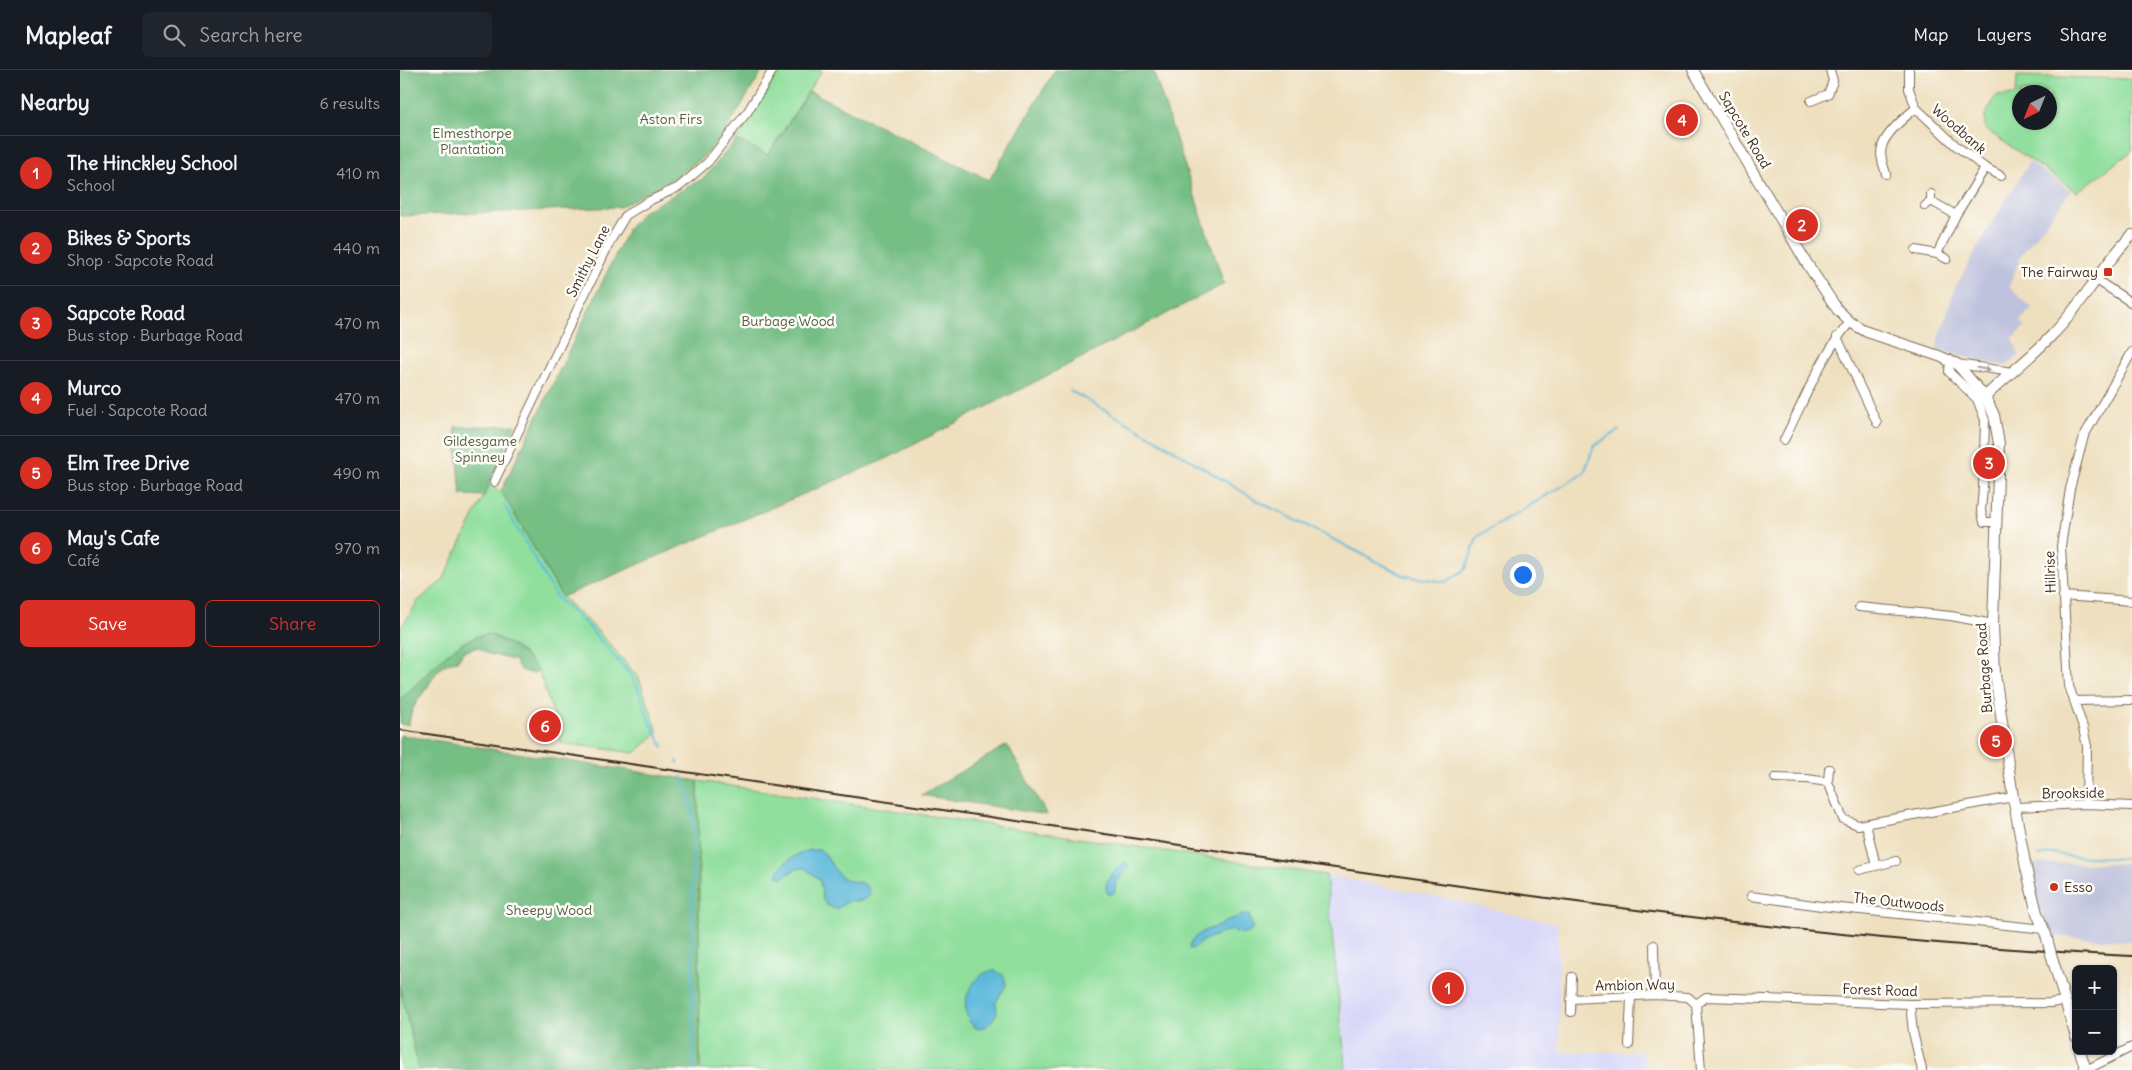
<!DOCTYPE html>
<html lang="en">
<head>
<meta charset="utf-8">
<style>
	:root { --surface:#171b24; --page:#20242c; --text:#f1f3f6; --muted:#9ea1a6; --line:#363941; --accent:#d93025 }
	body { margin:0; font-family:Delius,sans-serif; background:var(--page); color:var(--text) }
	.controls { position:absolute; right:15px; bottom:15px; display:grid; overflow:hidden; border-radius:8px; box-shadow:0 1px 4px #0004 }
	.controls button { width:45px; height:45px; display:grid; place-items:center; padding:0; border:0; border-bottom:1px solid var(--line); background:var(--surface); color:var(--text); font:25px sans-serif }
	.compass { position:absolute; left:1612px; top:15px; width:45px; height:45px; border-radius:50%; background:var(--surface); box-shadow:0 1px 4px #0004; rotate:223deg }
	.you { position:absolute; left:1122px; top:504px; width:18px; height:18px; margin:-12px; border:4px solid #fff; border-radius:50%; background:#1a73e8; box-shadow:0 0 0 8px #1a73e833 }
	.badge { display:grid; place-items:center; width:32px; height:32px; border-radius:50%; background:var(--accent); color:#fff; font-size:16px; font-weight:700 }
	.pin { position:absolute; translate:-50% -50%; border:2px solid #fff; box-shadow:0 1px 5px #0006 }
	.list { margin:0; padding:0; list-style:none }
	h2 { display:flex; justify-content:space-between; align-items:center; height:65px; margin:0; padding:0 20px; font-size:21px }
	h2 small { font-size:16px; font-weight:400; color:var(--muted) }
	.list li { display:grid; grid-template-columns:32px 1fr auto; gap:15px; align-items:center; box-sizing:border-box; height:75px; padding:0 20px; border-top:1px solid var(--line) }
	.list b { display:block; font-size:19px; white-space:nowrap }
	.list p { margin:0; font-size:16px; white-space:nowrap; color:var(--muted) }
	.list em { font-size:16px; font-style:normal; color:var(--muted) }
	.actions { display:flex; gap:10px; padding:15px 20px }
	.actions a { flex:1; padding:11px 0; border:1px solid var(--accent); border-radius:8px; text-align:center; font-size:18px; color:var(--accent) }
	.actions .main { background:var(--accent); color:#fff }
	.icon { flex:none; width:28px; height:28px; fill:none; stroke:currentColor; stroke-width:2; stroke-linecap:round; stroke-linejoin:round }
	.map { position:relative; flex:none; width:1732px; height:1000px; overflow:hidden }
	header { display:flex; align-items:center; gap:30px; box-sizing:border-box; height:70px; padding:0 25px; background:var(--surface); border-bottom:1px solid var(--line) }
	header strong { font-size:24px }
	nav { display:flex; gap:28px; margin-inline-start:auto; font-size:18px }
	.search { width:350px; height:45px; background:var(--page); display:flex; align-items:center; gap:12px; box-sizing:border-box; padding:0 18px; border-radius:8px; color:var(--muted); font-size:19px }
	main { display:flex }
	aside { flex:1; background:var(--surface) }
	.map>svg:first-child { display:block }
	.built { fill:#d8d7f8 }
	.industrial { fill:#bfc2dd }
	.green { fill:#90df9d; stroke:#66845e; fill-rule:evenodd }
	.forest { fill:#74be84; stroke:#587451 }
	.water { fill:#5db9db; stroke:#4c727c }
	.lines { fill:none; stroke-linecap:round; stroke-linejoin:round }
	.stream { stroke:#5db9db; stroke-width:2 }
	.minor-casing { stroke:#7a6956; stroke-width:10 }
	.major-casing { stroke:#7a6956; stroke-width:12 }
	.minor { stroke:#fff; stroke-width:8 }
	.major { stroke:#fff; stroke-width:10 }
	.rail { stroke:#3b2a1e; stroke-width:2 }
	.major-bridge-casing { stroke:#7a6956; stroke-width:12; stroke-linecap:butt }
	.major-bridge { stroke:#fff; stroke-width:10 }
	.oneway { fill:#a79f9a }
	.poi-dot { fill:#c8321e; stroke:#fdfcf7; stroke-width:2 }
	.labels { text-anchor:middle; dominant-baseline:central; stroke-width:5; stroke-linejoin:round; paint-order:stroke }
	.park-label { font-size:14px; fill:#546044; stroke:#fdfcf7 }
	.street-label { font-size:14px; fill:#3b2a1e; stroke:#fdfcf7 }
	.poi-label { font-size:14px; fill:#3b2a1e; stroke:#fdfcf7; text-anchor:end }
</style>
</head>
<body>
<header>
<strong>Mapleaf</strong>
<div class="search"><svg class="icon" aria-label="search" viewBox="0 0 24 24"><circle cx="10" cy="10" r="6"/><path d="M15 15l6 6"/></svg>Search here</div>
<nav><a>Map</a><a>Layers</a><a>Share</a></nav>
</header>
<main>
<aside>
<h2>Nearby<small>6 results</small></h2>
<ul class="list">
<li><span class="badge">1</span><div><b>The Hinckley School</b><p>School</p></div><em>410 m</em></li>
<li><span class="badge">2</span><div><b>Bikes &amp; Sports</b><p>Shop · Sapcote Road</p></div><em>440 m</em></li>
<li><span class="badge">3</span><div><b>Sapcote Road</b><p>Bus stop · Burbage Road</p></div><em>470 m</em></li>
<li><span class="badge">4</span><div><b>Murco</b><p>Fuel · Sapcote Road</p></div><em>470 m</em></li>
<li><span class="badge">5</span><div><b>Elm Tree Drive</b><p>Bus stop · Burbage Road</p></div><em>490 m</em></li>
<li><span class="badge">6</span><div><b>May's Cafe</b><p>Café</p></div><em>970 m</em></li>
</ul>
<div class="actions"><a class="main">Save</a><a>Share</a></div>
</aside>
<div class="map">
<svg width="1732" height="1000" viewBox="0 0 1732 1000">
	<rect width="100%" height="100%" fill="#fdfcf7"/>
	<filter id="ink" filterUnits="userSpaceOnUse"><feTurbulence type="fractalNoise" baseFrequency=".02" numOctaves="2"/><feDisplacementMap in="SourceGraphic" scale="10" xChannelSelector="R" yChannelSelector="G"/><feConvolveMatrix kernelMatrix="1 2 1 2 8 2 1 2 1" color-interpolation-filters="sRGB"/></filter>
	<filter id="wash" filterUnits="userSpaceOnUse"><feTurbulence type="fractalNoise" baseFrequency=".0096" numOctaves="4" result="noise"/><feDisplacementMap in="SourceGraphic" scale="20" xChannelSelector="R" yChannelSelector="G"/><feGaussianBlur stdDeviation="1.12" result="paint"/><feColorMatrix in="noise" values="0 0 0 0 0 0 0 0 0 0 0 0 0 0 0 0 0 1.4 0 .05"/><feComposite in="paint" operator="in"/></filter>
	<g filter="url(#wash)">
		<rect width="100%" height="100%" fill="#eedfbe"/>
		<path class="built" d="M926 805 1053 830 1158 855 1160 982H1244L1245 1000H946Z"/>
		<path class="industrial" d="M1629 92 1671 121 1621 185 1609 217 1632 238 1620 251 1625 256 1613 269 1619 285 1606 296 1588 293 1536 279 1554 220 1583 168Z
			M1623 793 1732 794V871L1651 866Z"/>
		<path class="green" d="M380 0H422L368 85 336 70Z
			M1617 6 1732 9V81L1677 122 1585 59V45L1596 26 1616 25ZM1650 22V52H1620V22Z
			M89 415 101 421 162 527 198 561 239 608 258 662 235 683 160 673 155 649 138 600 122 582 94 566H79L0 632V559L18 531 43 510Z
			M298 711 926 805 946 1000H300Z
			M0 917 19 1000H0Z"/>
		<path class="forest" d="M0 0H363L325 62 303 87 277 106 220 137 0 146Z
			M655 0H753L824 214 486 389 162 527 101 421 228 159 244 141 304 108 336 70 368 85 409 21 589 110Z
			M115 355 84 426 61 425 55 357Z
			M89 564C109 572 125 583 138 600L134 604 121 600 114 590 88 584 78 577 63 582 57 591C40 593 36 603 28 616 19 629 10 638 9 655L0 654V629C28 607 51 568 89 564Z
			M0 665 298 711 300 1000H19L0 917Z
			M607 675 647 745 521 725Z"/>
		<path class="water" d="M410 780H421C430 788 432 800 443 808 452 815 468 807 470 825 464 831 460 833 451 830L436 839C418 834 424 824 419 809L405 798 396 799 382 808 377 805C381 791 397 785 410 780Z
			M725 792 729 795 715 815V821L712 824H708C701 811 715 799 725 792Z
			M844 845H849L853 859C846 867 839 863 831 860 818 865 803 868 794 878L789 879C790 866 808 858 820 856L825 851Z
			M594 900 604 906 606 915 596 932 597 942 592 951 586 957 576 958C557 945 566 915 583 904 586 902 591 901 594 900Z"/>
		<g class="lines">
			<path class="stream" d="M669 320 756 369 856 430 1005 506 1046 512 1066 499 1077 467 1184 403 1194 376 1219 360
				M104 435 157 528 188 556 232 607 239 621 248 648 263 677
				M277 691 278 693
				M282 706 290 726 293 747 292 912 294 1000
				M1639 786 1652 783 1668 786 1732 789"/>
		</g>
	</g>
	<g filter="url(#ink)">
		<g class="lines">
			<defs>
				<path id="minor" d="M1509 0V19L1516 38 1555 75 1584 97 1601 106
					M1411 31 1428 24 1433 11 1430 0
					M1486 104C1484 96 1479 86 1482 77 1485 64 1506 46 1516 38
					M1531 131 1556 145
					M1525 136 1531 131V124
					M1516 180 1537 184 1547 189
					M1537 184 1556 145 1585 98
					M1695 209 1732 233
					M1437 267 1477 353
					M1550 289 1549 302 1577 329 1585 350 1583 418 1581 441 1584 452H1597
					M1557 294 1612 302
					M1384 370C1404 331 1421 286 1450 252
					M94 412 211 170 226 145 249 131 279 117 308 92 348 41 373 0
					M1663 526 1732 531
					M1459 537 1551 546 1593 554
					M1674 631 1732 630
					M1429 699 1428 712 1443 749 1458 755 1613 727
					M1375 708 1407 709 1428 712
					M1686 734 1687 676 1682 654 1669 616 1661 476 1670 419 1684 366 1732 282
					M1615 737 1686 734 1732 736
					M1466 754 1476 796
					M1459 800 1496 791
					M1351 826 1421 836 1644 859
					M1254 875 1255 925
					M1171 929 1255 925 1288 927 1296 934
					M1296 934 1306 927 1510 934 1650 933 1665 931
					M1296 934 1301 1000
					M1510 934 1513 962 1522 1000
					M1171 942 1172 907
					M1229 975 1231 927
					M1686 1000 1732 977"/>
				<path id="major" d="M1293 0 1406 192 1437 239 1450 252 1467 262 1539 286 1557 294 1585 327 1594 345 1599 374 1593 554 1595 604 1613 727 1626 798 1637 843 1646 865
					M1585 327C1607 305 1632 287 1653 264 1683 234 1702 195 1732 165
					M1651 884 1676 967
					M1680 981 1686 1000"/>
			</defs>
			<use href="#minor" class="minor-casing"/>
			<use href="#major" class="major-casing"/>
			<use href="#minor" class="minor"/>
			<use href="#major" class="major"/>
			<path class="rail" d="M0 660C278 701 556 742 834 783 1132 827 1431 872 1732 886"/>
			<defs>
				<path id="major-bridge" d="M1646 865 1651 884"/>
			</defs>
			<use href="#major-bridge" class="major-bridge-casing"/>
			<use href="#major-bridge" class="major-bridge"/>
		</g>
		<defs><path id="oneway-solid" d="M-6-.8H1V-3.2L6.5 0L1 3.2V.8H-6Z" transform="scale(1.25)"/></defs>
		<use class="oneway" href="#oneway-solid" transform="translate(1584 299) rotate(10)"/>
	</g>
	<g class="poi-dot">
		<rect x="1703" y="197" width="10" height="10" rx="2.5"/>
		<circle cx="1654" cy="817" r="5"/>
	</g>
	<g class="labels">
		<g class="park-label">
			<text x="271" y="49">Aston Firs</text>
			<text x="72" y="63">Elmesthorpe<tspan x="72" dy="16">Plantation</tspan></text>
			<text x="388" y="251">Burbage Wood</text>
			<text x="80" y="371">Gildesgame<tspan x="80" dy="16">Spinney</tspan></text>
			<text x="149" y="840">Sheepy Wood</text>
		</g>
		<g class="street-label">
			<text transform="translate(1559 59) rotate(41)">Woodbank</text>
			<text transform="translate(1345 60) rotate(59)">Sapcote Road</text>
			<text transform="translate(188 191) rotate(-63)">Smithy Lane</text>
			<text transform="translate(1650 502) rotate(-92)">Hillrise</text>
			<text transform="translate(1584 598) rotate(-94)">Burbage Road</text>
			<text transform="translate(1673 723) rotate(-1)">Brookside</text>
			<text transform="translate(1499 832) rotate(6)">The Outwoods</text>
			<text transform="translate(1235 915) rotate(-1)">Ambion Way</text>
			<text transform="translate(1480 920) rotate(2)">Forest Road</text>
		</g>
		<g class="poi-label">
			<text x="1698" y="202">The Fairway</text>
			<text x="1664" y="817" text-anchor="start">Esso</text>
		</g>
	</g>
</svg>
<div class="controls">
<button>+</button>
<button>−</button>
</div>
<svg class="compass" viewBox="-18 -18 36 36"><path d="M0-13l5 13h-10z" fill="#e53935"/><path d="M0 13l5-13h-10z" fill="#9ea1a6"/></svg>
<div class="you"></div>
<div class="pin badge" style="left:1048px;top:918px">1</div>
<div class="pin badge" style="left:1402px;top:155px">2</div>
<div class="pin badge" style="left:1589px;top:393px">3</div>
<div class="pin badge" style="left:1282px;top:50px">4</div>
<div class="pin badge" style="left:1596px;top:671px">5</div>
<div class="pin badge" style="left:145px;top:656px">6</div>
</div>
</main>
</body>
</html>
